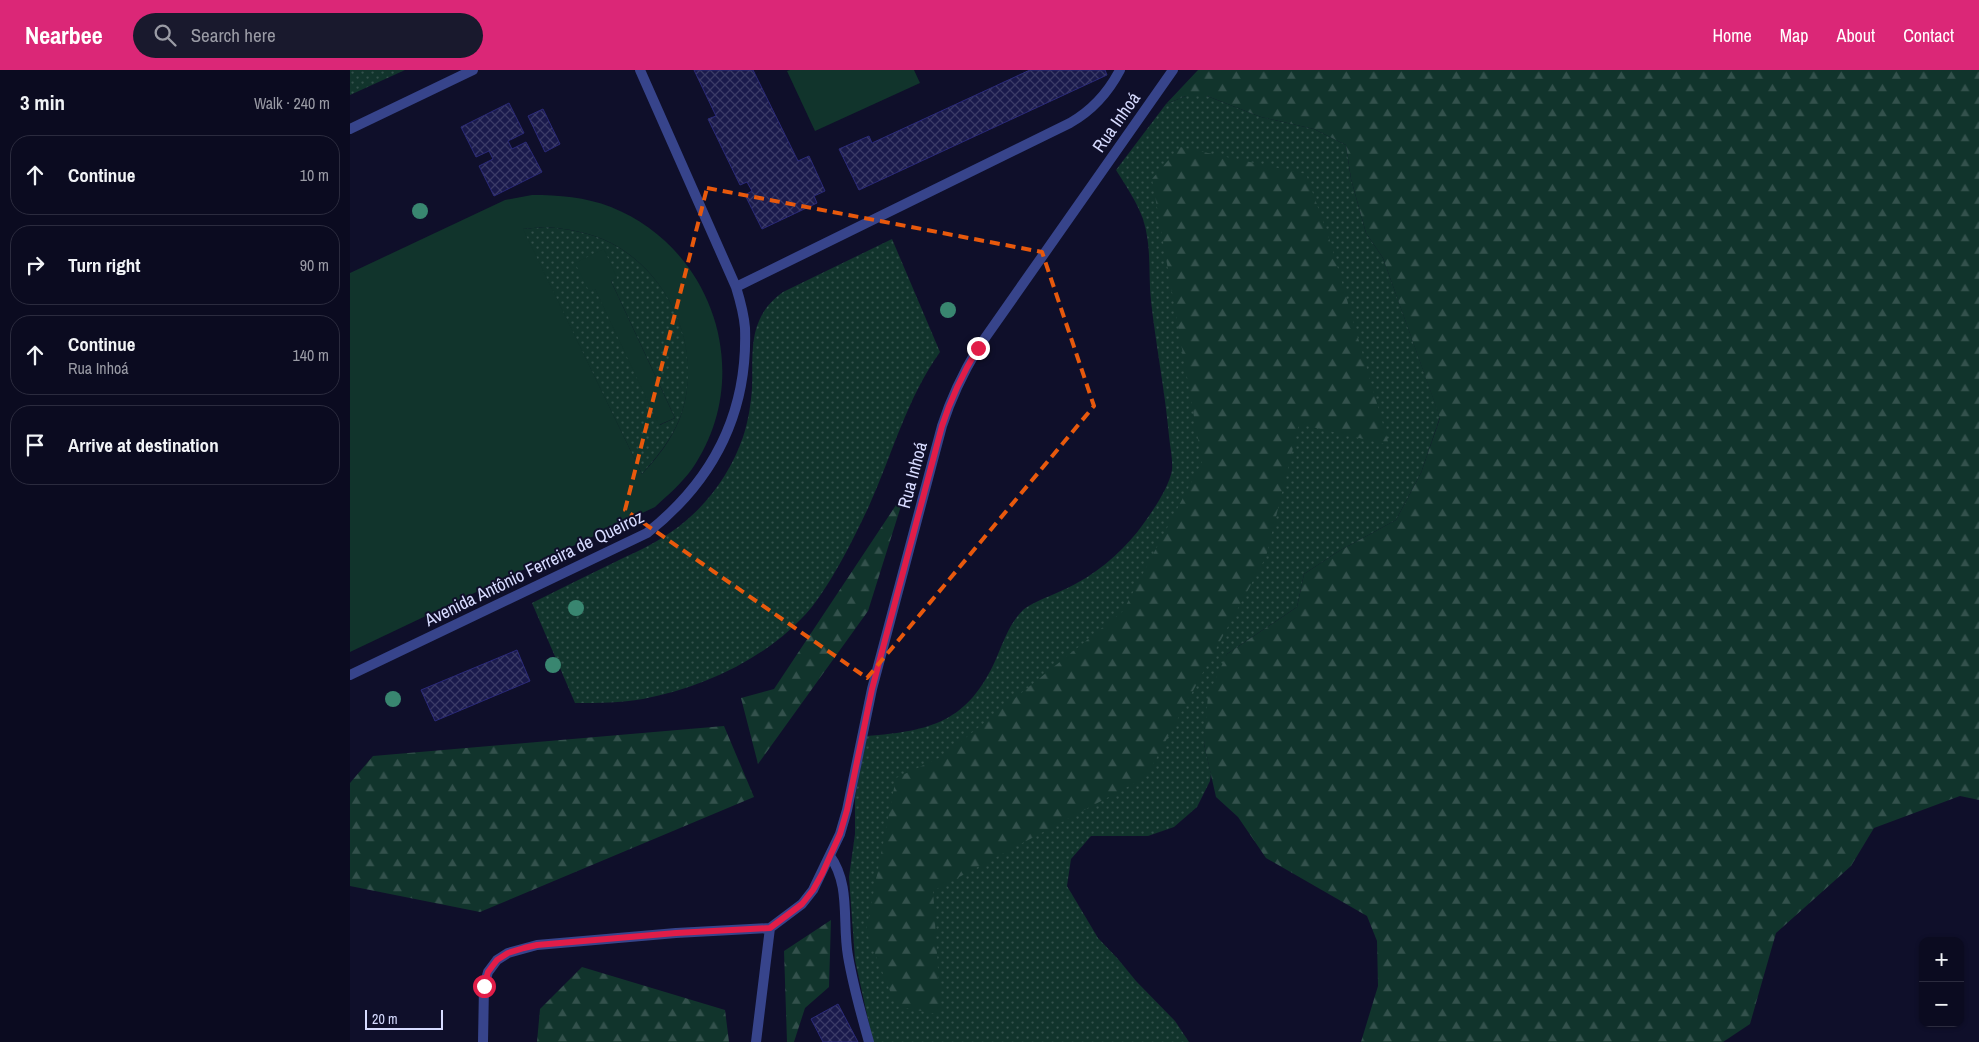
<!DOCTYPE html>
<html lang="en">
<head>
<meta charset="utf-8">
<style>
	:root { --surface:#0b0b20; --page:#19192d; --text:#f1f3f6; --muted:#9a9ba5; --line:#2b2b3e; --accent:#db2777 }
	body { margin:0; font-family:"Archivo Narrow",sans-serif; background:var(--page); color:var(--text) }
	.controls { position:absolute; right:15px; bottom:15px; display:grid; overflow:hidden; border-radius:10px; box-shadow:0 1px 4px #0004 }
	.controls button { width:45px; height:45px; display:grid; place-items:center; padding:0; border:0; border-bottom:1px solid var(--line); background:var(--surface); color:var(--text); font:25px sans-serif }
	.scale { position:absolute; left:15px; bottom:12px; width:78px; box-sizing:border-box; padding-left:5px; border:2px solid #d7dbff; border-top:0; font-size:14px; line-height:18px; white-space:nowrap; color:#d7dbff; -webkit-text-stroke:4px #0f0f2a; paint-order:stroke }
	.stop { position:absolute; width:15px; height:15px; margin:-11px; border:4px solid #e11d48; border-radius:50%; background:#fff }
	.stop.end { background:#e11d48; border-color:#fff; box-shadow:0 1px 5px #0008 }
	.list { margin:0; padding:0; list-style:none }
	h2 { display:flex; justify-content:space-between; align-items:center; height:65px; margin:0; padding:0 20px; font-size:21px }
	h2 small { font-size:16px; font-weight:400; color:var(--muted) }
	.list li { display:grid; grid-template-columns:32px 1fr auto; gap:15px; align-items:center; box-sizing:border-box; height:80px; margin:0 10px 10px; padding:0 10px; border:1px solid var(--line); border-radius:20px }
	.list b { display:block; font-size:19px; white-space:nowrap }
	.list p { margin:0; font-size:16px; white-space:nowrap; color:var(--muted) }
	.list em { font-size:16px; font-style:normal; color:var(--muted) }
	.icon { flex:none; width:28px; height:28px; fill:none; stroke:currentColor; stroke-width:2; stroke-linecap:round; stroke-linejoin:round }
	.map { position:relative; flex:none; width:1629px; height:972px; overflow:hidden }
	header { display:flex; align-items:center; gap:30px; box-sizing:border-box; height:70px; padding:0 25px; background:var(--accent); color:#fff }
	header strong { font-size:24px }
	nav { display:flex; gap:28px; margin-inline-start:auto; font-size:18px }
	.search { width:350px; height:45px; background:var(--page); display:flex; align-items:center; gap:12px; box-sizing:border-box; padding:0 18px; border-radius:28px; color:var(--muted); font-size:19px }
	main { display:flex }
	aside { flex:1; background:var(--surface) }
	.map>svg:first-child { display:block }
	.grass { fill:url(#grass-dots); fill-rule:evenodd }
	.forest { fill:url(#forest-firs) }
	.garden { fill:#11342c; fill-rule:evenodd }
	.building { fill:url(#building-cross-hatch); stroke:#2b2a79 }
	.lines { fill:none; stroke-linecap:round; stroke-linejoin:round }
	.lane { stroke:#37448b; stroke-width:10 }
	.street { stroke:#37448b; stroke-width:10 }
	.tree { fill:#398670 }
	.route { stroke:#e11d48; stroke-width:6 }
	.marked { fill:none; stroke:#e8590c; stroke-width:4; stroke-dasharray:10 6; stroke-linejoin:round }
	.labels { text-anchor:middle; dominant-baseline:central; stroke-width:4; stroke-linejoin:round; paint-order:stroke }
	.street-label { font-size:18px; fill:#d7dbff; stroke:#0f0f2a }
</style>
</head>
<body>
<header>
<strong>Nearbee</strong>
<div class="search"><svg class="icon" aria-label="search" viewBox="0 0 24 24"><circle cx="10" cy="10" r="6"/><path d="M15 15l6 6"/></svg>Search here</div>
<nav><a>Home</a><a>Map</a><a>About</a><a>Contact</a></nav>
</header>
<main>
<aside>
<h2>3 min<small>Walk · 240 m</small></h2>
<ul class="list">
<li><svg class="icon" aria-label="ahead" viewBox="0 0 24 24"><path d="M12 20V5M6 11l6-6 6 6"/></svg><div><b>Continue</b></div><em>10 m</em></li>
<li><svg class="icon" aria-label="right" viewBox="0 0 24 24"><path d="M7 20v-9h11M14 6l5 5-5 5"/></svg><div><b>Turn right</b></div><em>90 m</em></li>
<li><svg class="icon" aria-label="ahead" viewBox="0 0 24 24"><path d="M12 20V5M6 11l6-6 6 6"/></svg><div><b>Continue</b><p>Rua Inhoá</p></div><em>140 m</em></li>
<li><svg class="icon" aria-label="arrive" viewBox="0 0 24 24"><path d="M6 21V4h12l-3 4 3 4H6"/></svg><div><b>Arrive at destination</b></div></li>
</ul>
</aside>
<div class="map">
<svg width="1629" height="972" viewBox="0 0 1629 972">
	<defs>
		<pattern id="grass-dots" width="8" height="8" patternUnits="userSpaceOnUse" patternTransform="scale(1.25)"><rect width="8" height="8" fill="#11342c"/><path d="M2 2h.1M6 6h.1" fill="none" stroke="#33514c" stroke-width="1.8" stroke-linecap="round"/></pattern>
		<pattern id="forest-firs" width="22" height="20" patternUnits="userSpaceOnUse" patternTransform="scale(1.25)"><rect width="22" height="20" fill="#11342c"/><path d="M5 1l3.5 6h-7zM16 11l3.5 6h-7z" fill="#33514c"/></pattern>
		<pattern id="building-cross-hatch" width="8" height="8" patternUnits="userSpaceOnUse" patternTransform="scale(1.25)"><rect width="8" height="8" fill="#1a1a4c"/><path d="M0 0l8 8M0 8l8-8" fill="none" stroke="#3b3b67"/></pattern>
	</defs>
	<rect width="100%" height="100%" fill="#0f0f2a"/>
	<path class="grass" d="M0 0H55L0 25Z
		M836 26H857L911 47 964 59 996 75 1001 109 1016 163 1033 188 1090 347 1071 403 1046 450 989 481 954 504 947 537 877 584 854 674 861 704 860 711 847 737 824 757 798 766H741L721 789 717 816 748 868 768 889 786 911 825 951 839 972H523L505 890 499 807 505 764V727L517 666C581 661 618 652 646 589 654 571 659 554 673 540 684 531 714 521 727 513 753 499 777 477 794 453 804 439 819 417 822 400 823 390 820 376 819 366 815 321 806 276 801 231 798 203 802 177 793 149 787 132 776 116 766 100L816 34Z
		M195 157C218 159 240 162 261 173 322 205 355 282 330 348 321 370 307 387 292 404L172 159ZM267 208 261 211 325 348 310 355 245 218 239 221Z
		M542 169 590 282C557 328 542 385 519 436 504 468 482 512 461 538 420 587 355 617 293 629 271 633 248 633 225 633L182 533C208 520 234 507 261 494 281 484 303 475 321 462 354 440 380 405 393 367 398 352 401 334 402 318 403 297 400 271 409 251 414 239 422 230 433 222Z"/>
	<path class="forest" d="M848 0H1629V730L1610 726 1524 758 1501 796 1426 863 1400 954 1373 972H1011L1028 916 1027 871 1017 846 916 788 888 747 866 727 854 674 858 625 877 584 947 537 954 504 989 481 1046 450 1071 403 1090 348 1033 188 1016 163 1001 109 996 75 964 59 911 47 857 26H836L816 34Z
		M830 77 956 104 980 171 1039 375 949 354 916 487 796 707 583 821 591 945 546 936 516 861 546 708 593 686 773 541 852 392 802 109Z
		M556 420 518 541 408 694 391 628 424 619Z
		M374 656 404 727 130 842 0 816V713L23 686Z
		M481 850 479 917 455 938 444 972H437L434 881Z
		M232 897 375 940 379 972H187L190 939Z"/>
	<path class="garden" d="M440 0H564L570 13 465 61 437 1Z
		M182 125C209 125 235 127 261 137 364 178 406 306 342 399 331 414 318 425 305 437L0 582V203L155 130ZM195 157C218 159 240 162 261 173 322 205 354 282 330 348 321 370 308 387 292 404L173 159Z
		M254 179 267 208 261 211 325 348 309 355 245 219 239 221 225 193Z"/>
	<path class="building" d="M344 0H403L448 91 459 86 475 121 464 126 467 133 412 159 395 125 402 121 397 112 390 115 358 49 366 46Z
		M680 0H755L757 5 509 120 489 79 519 66 522 73Z
		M159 33 174 63 158 71 162 79 176 72 192 102 144 126 129 96 143 89 139 81 126 87 111 57Z
		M193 39 210 74 195 82 178 46Z
		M167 580 180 611 85 651 71 620Z
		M488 934 508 972H473L461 949Z"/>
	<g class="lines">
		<path class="lane" d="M0 59 123 0
			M386 217 720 53C743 40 758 23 770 0
			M0 605 297 463C363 411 398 343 395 258 394 245 390 230 386 217L290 0"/>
		<path class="street" d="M480 786C501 815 492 853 498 886 503 915 511 944 519 972
			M133 972 134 916 138 902 147 890 158 883 187 875 326 863 420 858 452 834 463 820 490 764 497 740 522 619 592 356C601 328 613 303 628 278L823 0
			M406 972 420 858"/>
	</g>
	<g class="tree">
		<circle cx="70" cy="141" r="8"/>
		<circle cx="598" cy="240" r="8"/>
		<circle cx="226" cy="538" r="8"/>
		<circle cx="203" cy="595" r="8"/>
		<circle cx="43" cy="629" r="8"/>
	</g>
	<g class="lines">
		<path class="route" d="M134 916 138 902 147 890 158 883 174 878 187 875 326 863 420 858 452 834 463 820 472 804 490 764 497 740 522 619 592 356C601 328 613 303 628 278"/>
	</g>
	<path class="marked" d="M357 118 692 182 744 336 517 608 275 440Z"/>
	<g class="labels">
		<g class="street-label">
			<text transform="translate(766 52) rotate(-55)">Rua Inhoá</text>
			<text transform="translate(562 405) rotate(-75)">Rua Inhoá</text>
			<text transform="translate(184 498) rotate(-26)">Avenida Antônio Ferreira de Queiroz</text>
		</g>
	</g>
</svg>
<div class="controls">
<button>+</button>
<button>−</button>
</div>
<div class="scale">20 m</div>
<div class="stop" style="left:134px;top:916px"></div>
<div class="stop end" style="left:628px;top:278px"></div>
</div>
</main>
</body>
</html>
